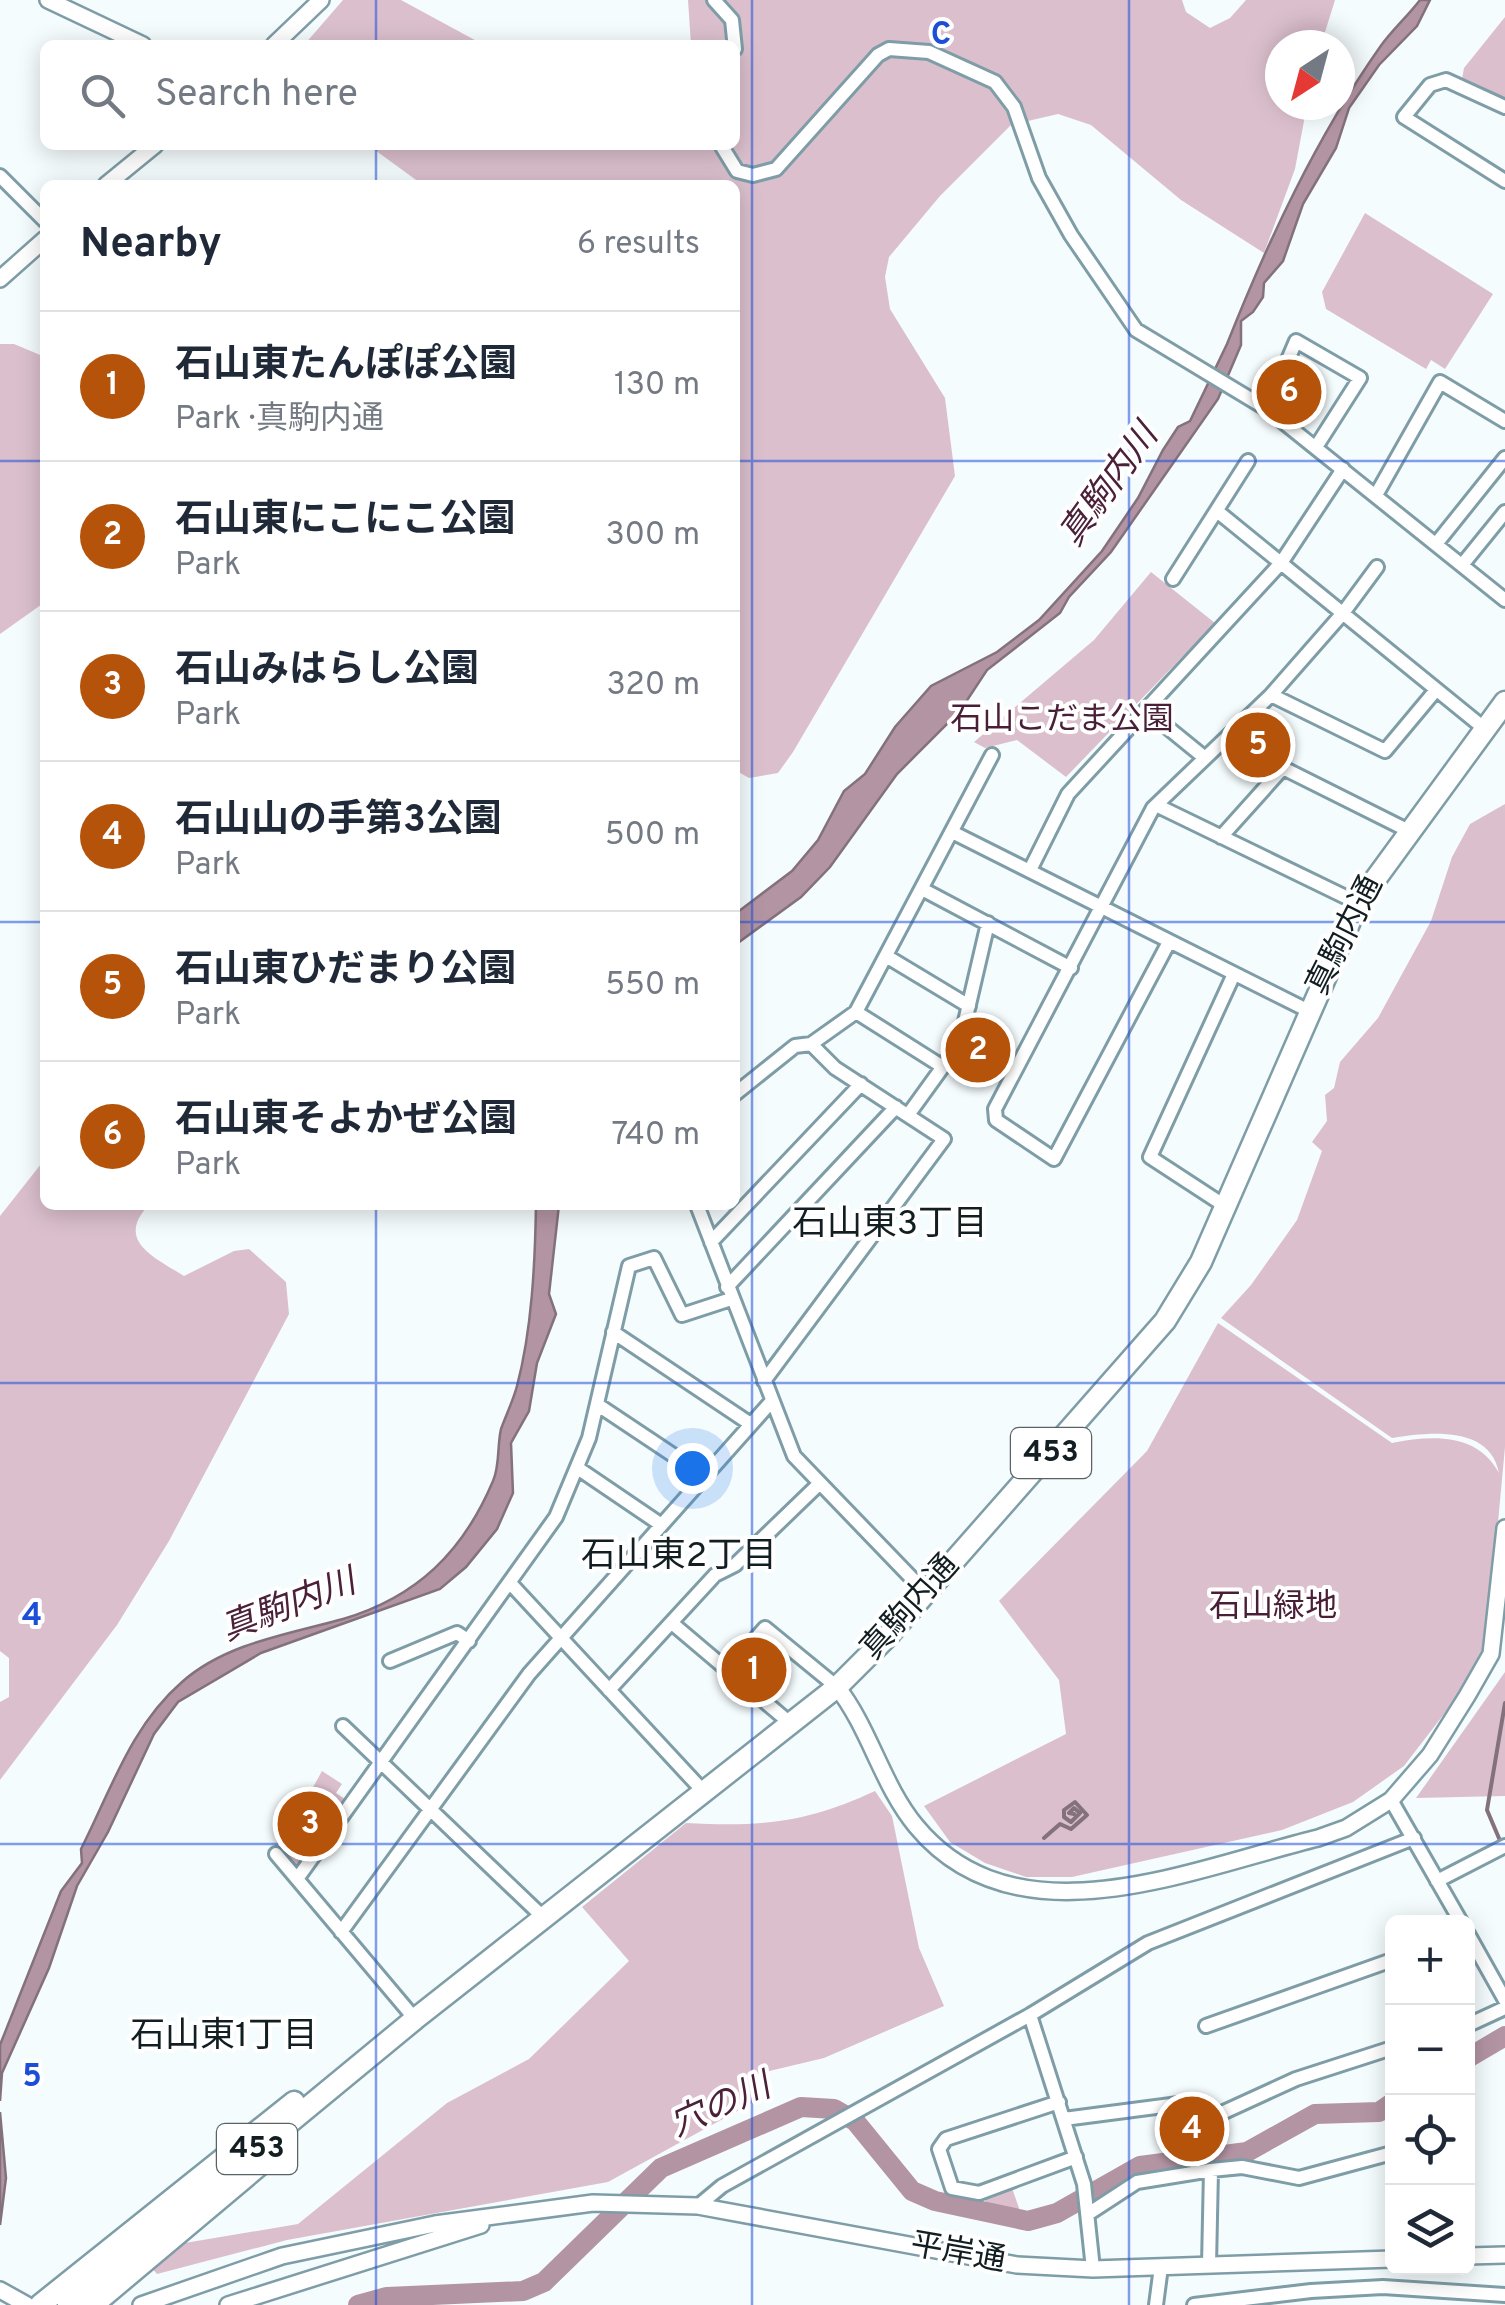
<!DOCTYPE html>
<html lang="en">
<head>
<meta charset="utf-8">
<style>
	:root { --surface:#fff; --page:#f2f2f3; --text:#1f2937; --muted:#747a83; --line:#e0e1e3; --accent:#b45309 }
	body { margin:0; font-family:Overpass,"Noto Sans JP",sans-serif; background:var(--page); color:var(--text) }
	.controls { position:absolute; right:30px; bottom:30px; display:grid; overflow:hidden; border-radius:15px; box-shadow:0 5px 25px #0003 }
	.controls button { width:90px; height:90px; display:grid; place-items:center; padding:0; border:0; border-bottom:2px solid var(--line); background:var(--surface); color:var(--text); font:50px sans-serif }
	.compass { position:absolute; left:1265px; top:30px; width:90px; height:90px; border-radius:50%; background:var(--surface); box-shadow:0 5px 25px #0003; rotate:216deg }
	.you { position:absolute; left:692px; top:1468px; width:35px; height:35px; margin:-25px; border:8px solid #fff; border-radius:50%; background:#1a73e8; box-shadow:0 0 0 15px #1a73e833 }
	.badge { display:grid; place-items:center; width:65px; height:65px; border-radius:50%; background:var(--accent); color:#fff; font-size:32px; font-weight:700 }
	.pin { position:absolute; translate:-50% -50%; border:5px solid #fff; box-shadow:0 2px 10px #0006 }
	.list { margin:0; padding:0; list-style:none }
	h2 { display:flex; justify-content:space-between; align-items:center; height:130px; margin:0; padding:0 40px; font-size:42px }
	h2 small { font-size:32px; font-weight:400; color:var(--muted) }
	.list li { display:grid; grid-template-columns:65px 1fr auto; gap:30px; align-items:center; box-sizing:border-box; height:150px; padding:0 40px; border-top:2px solid var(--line) }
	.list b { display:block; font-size:38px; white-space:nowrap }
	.list p { margin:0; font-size:32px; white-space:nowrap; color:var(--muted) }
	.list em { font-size:32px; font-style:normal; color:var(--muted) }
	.icon { flex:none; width:55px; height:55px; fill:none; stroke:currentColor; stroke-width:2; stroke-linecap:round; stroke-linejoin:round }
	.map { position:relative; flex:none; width:1505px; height:2305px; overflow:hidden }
	.search { position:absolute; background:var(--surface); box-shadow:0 5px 25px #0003; left:40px; top:40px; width:700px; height:110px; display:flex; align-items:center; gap:25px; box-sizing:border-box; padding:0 35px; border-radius:15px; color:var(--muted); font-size:38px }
	.panel { position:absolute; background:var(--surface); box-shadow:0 5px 25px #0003; left:40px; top:180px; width:700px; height:1030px; border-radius:15px }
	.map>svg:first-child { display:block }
	.green { fill:#dbbfcd }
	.water { fill:#b394a3; stroke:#83717c; stroke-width:2.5 }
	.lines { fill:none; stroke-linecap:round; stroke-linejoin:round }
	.stream { stroke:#83717c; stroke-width:4 }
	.river { stroke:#b394a3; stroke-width:20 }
	.minor-casing { stroke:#7e9da7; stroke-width:18 }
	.tertiary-casing { stroke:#7e9da7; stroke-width:20 }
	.trunk-casing { stroke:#7e9da7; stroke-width:25 }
	.minor { stroke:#fff; stroke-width:12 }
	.tertiary { stroke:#fff; stroke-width:15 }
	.trunk { stroke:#fff; stroke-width:20 }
	.grid { fill:none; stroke:#1d4ed8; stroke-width:2.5; stroke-opacity:0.55 }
	.labels { text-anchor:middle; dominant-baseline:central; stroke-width:8; stroke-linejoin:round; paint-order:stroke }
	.shield { fill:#fff; stroke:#596264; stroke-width:2.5 }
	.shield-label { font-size:30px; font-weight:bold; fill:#121e22 }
	.park-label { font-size:32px; fill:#491e37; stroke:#fff }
	.street-label { font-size:32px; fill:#121e22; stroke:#fff }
	.water-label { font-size:35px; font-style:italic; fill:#4b2039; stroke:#fff }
	.neighbourhood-label { font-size:35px; fill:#121e22; stroke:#fff }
	.grid-label { font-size:32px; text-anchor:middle; font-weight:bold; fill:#1d4ed8; stroke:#fff; stroke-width:8; stroke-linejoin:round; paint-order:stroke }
</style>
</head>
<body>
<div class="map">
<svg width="1505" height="2305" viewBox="0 0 1505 2305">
	<rect width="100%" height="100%" fill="#f5fcfe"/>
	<path class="green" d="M343 0H401L484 45H304Z
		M688 0H1182L1186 12 1210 28 1230 18 1246 0H1335L1321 45H1280V105H1307L1295 169 1264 253 1181 200 1091 125 1058 114 1011 125 940 196 889 257 885 277 890 309 945 398 955 476 793 752 778 773 749 778 735 770V185H423L368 145H735V45H691Z
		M1505 17V100L1462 79 1464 68Z
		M1365 213 1493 294 1445 369 1431 360 1426 369 1326 309 1322 292Z
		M0 344H14L45 357V602L0 634Z
		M1151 572 1215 623 1066 777 1017 740 985 748 974 742 1094 640Z
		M1248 726 1271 737 1263 751 1236 738Z
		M1505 804V1447L1487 1641 1454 1701 1404 1766 1353 1802 1282 1830 1072 1877H1026L985 1863 950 1842 924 1806 1066 1734 1059 1680 999 1601 1147 1451 1218 1323 1392 1443C1434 1435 1477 1433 1499 1473 1490 1425 1429 1432 1392 1438L1221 1318 1251 1285 1297 1220 1322 1151 1312 1142 1327 1121 1325 1095 1334 1088 1340 1062 1378 1018 1431 921 1452 857 1470 824Z
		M971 1028 996 1032 986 1074 961 1056Z
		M45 1159V1205H149C114 1241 156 1258 184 1276L234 1251 249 1249 286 1282 289 1314 169 1541 117 1625 0 1780V1702L9 1697V1658L0 1651V1216Z
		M753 1654 771 1669 755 1687 737 1671Z
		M1505 1671V1796L1416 1798 1505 1672Z
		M322 1771 342 1784 336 1793 345 1799 296 1866 279 1849Z
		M875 1791 892 1816 919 1948 944 2006 824 2058 753 2075 761 2098 608 2182 287 2240 157 2274 150 2266 173 2245 298 2224 447 2103 529 2059 629 1961 582 1907 686 1823C761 1827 806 1823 875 1791Z
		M1012 2188 1020 2211 986 2204 985 2198Z"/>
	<path class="water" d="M1420 0H1430L1417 26 1379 65 1349 108 1336 148 1303 204 1283 261 1264 283 1263 297 1253 312 1241 321V345L1218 399 1111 552 1069 597 1060 613 987 670 960 711 897 774 830 867 801 897 735 945V914L792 871 818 840 844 791 865 774 895 727 931 686 997 652 1039 620 1102 551 1138 498 1163 450 1178 427 1190 421 1227 344C1268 241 1316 138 1380 47 1391 31 1408 16 1420 0Z
		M536 1205H559L549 1294 556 1314 537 1363 529 1411 511 1443 513 1493 497 1529 466 1567 440 1589 261 1653 178 1702 154 1734 108 1832 77 1886 49 1968 2 2073 0 2101V2045L61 1891 82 1863 81 1849C111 1790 131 1726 182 1682 226 1643 289 1634 343 1619 417 1597 463 1552 493 1481 500 1466 497 1446 501 1429 506 1415 513 1401 517 1386 532 1329 535 1264 536 1205Z
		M0 2112 6 2178 0 2225Z"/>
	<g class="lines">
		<path class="stream" d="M1044 1838 1060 1824 1071 1829 1087 1815 1075 1802 1064 1810V1817L1071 1822 1080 1813 1074 1808 1069 1813 1074 1814
			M1501 1843 1487 1810 1505 1703"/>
		<path class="river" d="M1468 2058 1505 2036
			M358 2305 387 2297 523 2291 544 2282 661 2168 801 2107 834 2109 855 2121 912 2191 935 2201 1028 2221 1057 2213 1140 2166 1247 2152 1315 2114 1379 2112 1392 2103"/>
		<defs>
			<path id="minor" d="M714 0 732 20 735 49
				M1505 107 1446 80 1430 85 1404 117 1505 181
				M721 145 737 171 753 175 776 169 878 55 889 49 929 52 995 82 1014 107 1039 178 1071 235 1136 330 1267 409 1505 600
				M0 176 45 221
				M1267 409 1296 341 1360 378 1316 447
				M1376 495 1440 382 1505 421
				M1217 511 1485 729
				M1436 544 1505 458
				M1462 565 1505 512
				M1173 579 1248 461
				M1271 695 1385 751 1436 690
				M1146 710 1205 758
				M1225 739 1407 830
				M1158 806 1358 903
				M952 832 1309 1011
				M1221 837 1282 769
				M1030 870 1068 794 1281 563 1343 469
				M922 889 1071 968
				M1169 942 1054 1159 996 1120 995 1109 1153 808 1271 695 1343 613 1377 567
				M886 956 969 1006
				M856 1012 943 1067
				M735 1094 795 1046 811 1044 856 1012 992 755
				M908 1115 960 1043 988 923
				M697 1205 794 1456 926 1593
				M1225 1206 1150 1157 1234 974
				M711 1242 861 1084
				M727 1287 896 1107
				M613 1332 749 1423
				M764 1381 944 1139 835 1068 811 1044
				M598 1405 703 1475
				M579 1469 660 1524
				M511 1584 703 1791
				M673 1624 790 1723
				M390 1661 457 1633 469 1641
				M728 1670 765 1628 837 1687
				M609 1690 715 1575 735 1565 819 1484
				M343 1726 543 1917
				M1391 1800 1461 1922
				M276 1854 415 2019
				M297 1879 556 1517 589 1438 629 1266 654 1258 682 1315 731 1299
				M1437 1881 1505 1846
				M341 1932 529 1674 771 1402
				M1468 1934 1505 2000
				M1030 2015 1084 2184 1093 2269
				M1468 2025 1505 2008
				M1206 2026 1392 1960
				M1059 2102 946 2139 939 2149 952 2188 979 2193 1076 2157
				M1064 2119 1194 2102 1202 2122 1296 2079 1392 2048
				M698 2206 722 2186 1030 2015 1148 1943 1414 1838
				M1091 2212 1137 2182 1211 2170
				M1209 2265 1211 2170 1242 2167 1299 2178 1392 2153
				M1156 2305 1161 2267
				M1194 2305 1311 2291 1383 2287 1505 2295"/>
			<path id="tertiary" d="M48 0 143 45
				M274 45 321 0
				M106 185 155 145
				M0 279 45 239
				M837 1687C870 1729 882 1785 916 1826 1016 1947 1191 1869 1318 1838L1346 1828 1391 1800 1430 1755 1467 1696 1491 1654 1505 1528
				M1468 2256 1505 2255
				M0 2290 27 2305
				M141 2305 282 2256 435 2224 593 2203 698 2206 1017 2265 1093 2269 1392 2259
				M228 2305 481 2225"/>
			<path id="trunk" d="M40 2305 294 2102
				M68 2305 415 2019 837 1687 887 1637 1165 1321 1201 1262 1358 903 1505 702
				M93 2305 268 2158"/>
		</defs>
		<use href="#minor" class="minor-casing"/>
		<use href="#tertiary" class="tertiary-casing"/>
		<use href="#trunk" class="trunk-casing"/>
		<use href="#minor" class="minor"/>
		<use href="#tertiary" class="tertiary"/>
		<use href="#trunk" class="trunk"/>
	</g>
	<path class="grid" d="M376 0V45M752 0V2305M1129 0V2305M376 145V185M0 461H45M735 461H1505M0 922H45M735 922H1505M376 1205V2305M0 1383H1505M0 1844H1505"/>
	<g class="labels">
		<g class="shield">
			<rect x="1011" y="1428" width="80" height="50" rx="8"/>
			<rect x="217" y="2124" width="80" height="50" rx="8"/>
		</g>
		<g class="shield-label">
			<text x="1051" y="1453">453</text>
			<text x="257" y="2149">453</text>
		</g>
		<g class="park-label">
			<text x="1062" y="721">石山こだま公園</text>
			<text x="1273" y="1608">石山緑地</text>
		</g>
		<g class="street-label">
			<text transform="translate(1346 936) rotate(-63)">真駒内通</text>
			<text transform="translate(911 1608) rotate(-48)">真駒内通</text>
			<text transform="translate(958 2254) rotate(10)">平岸通</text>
		</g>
		<g class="water-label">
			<text transform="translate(1110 486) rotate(-54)">真駒内川</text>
			<text transform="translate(289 1607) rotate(-21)">真駒内川</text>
			<text transform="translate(721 2107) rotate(-24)">穴の川</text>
		</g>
		<g class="neighbourhood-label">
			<text x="890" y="1225">石山東3丁目</text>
			<text x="679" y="1557">石山東2丁目</text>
			<text x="224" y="2037">石山東1丁目</text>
		</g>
	</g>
	<g class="grid-label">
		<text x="941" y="44">C</text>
		<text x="32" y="1625">4</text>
		<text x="32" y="2086">5</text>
	</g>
</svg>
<div class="controls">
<button>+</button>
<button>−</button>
<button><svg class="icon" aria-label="locate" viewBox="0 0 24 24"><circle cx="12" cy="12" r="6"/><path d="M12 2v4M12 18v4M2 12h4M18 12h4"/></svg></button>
<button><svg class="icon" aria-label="layers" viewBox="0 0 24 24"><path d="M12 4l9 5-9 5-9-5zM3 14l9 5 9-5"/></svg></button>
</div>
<svg class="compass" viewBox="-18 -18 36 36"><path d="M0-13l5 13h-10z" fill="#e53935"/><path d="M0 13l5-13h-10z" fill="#747a83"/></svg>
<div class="you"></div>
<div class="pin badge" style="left:754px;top:1670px">1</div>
<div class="pin badge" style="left:978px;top:1050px">2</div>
<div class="pin badge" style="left:310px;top:1824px">3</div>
<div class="pin badge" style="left:1192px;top:2129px">4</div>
<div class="pin badge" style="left:1258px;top:745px">5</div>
<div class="pin badge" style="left:1289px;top:392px">6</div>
<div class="search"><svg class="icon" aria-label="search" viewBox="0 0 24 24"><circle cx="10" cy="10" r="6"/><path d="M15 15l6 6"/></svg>Search here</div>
<section class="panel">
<h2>Nearby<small>6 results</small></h2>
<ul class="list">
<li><span class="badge">1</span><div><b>石山東たんぽぽ公園</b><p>Park · 真駒内通</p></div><em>130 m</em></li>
<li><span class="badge">2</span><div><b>石山東にこにこ公園</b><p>Park</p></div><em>300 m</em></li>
<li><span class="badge">3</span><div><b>石山みはらし公園</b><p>Park</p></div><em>320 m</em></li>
<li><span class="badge">4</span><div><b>石山山の手第3公園</b><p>Park</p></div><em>500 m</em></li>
<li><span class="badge">5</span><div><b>石山東ひだまり公園</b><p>Park</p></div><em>550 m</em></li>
<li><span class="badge">6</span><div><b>石山東そよかぜ公園</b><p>Park</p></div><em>740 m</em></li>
</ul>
</section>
</div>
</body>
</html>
